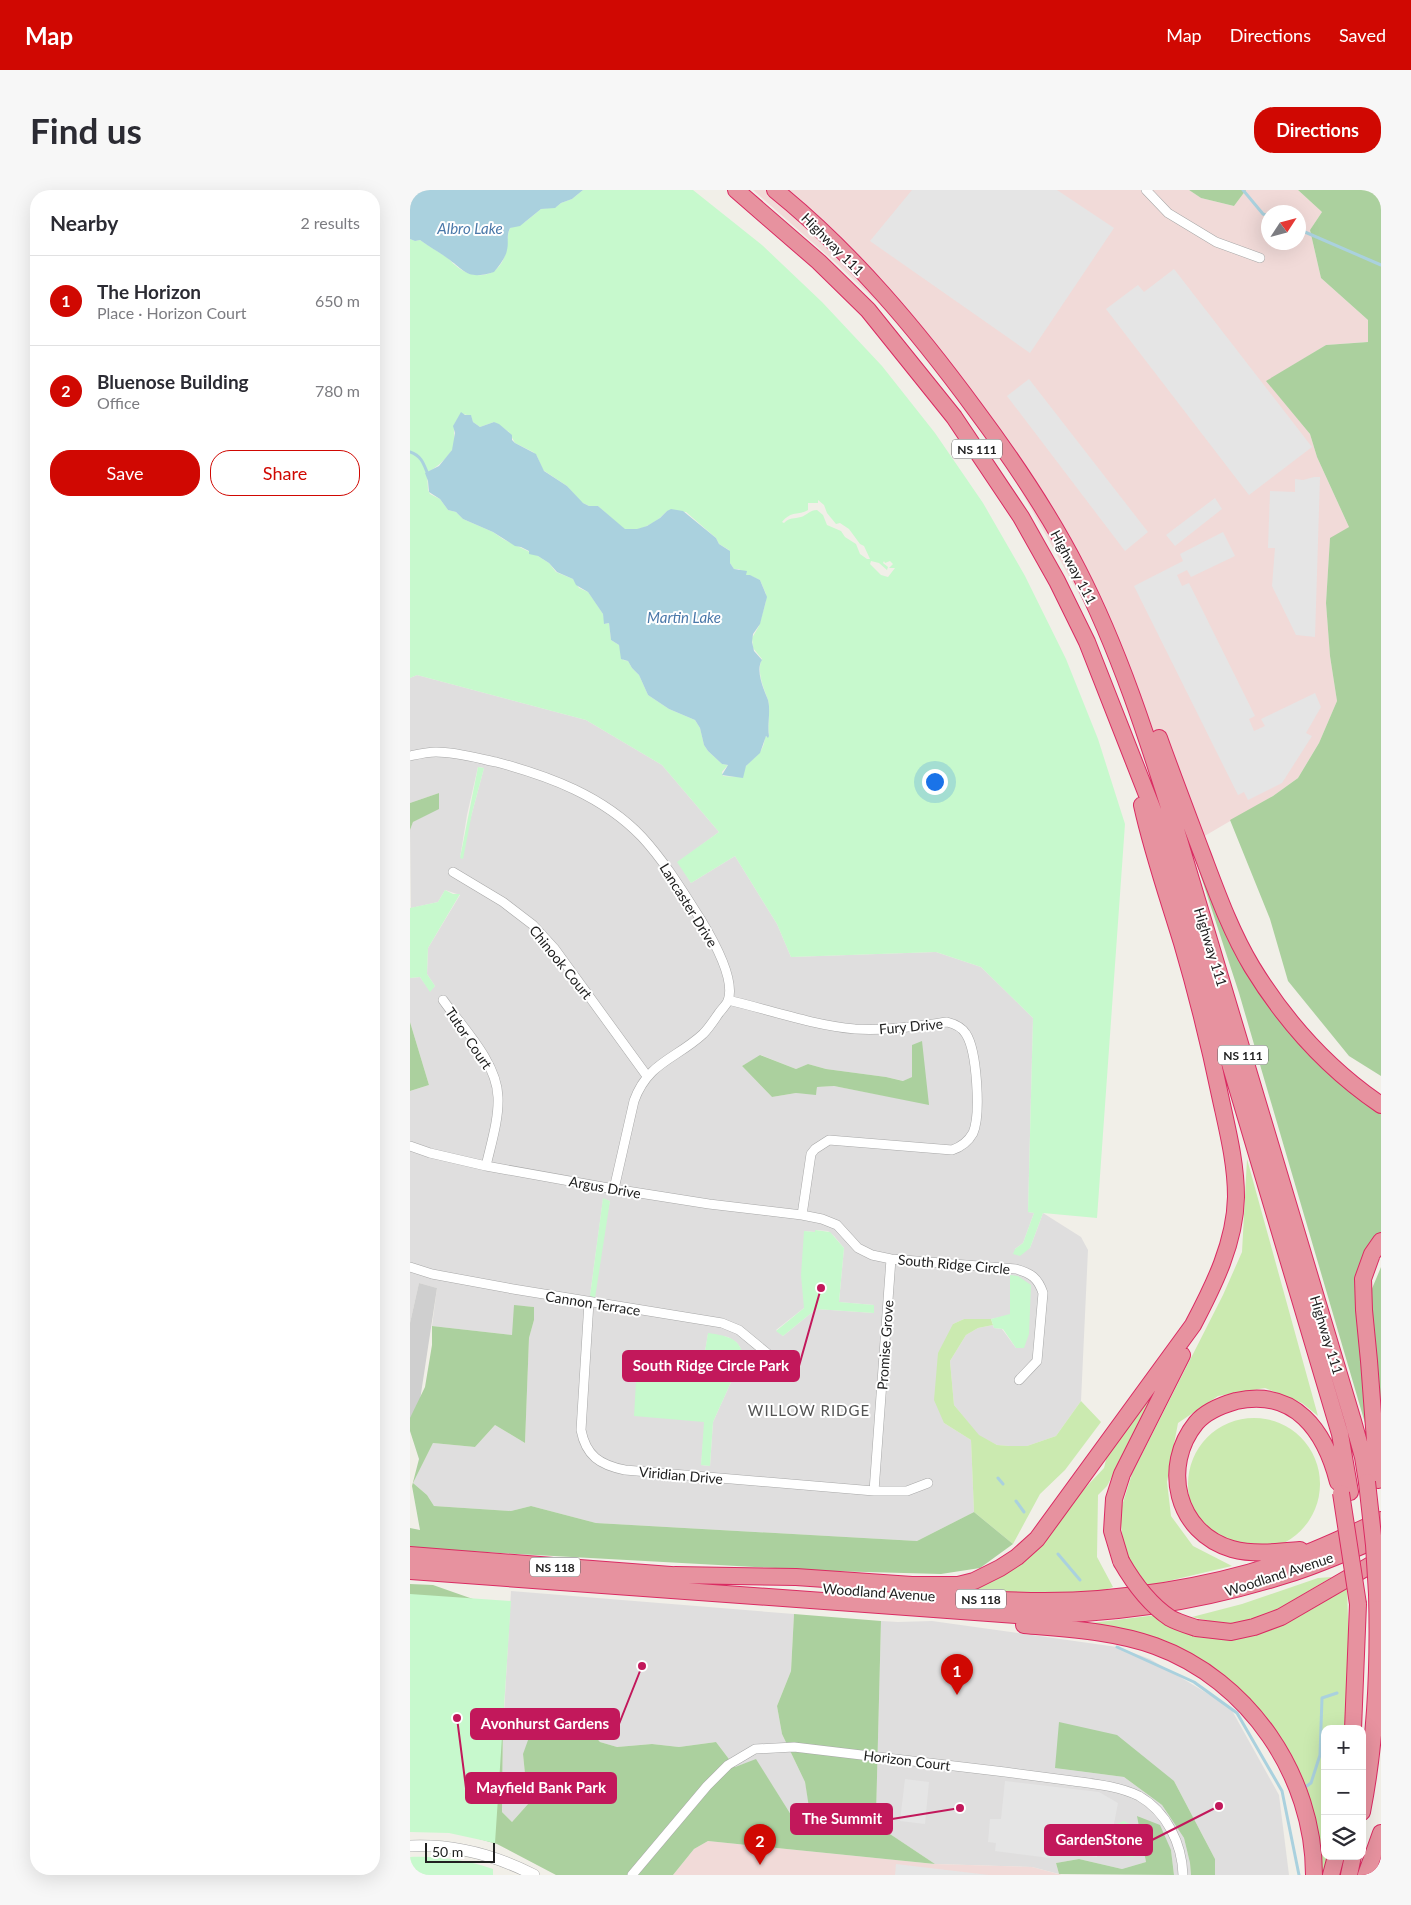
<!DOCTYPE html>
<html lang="en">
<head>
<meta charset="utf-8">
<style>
	:root { --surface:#fff; --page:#f7f7f7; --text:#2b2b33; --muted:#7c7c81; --line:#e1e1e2; --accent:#d00802 }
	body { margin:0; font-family:Lato,sans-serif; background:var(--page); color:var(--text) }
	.controls { position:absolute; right:15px; bottom:15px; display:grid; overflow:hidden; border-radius:10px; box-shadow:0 5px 20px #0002 }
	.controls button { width:45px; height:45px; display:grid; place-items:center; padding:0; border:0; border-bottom:1px solid var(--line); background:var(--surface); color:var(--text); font:25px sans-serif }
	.compass { position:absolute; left:851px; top:15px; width:45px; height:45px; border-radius:50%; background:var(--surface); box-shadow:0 5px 20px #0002; rotate:54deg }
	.scale { position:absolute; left:15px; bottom:12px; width:70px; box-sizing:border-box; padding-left:5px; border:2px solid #212121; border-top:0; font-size:14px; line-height:18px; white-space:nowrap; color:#212121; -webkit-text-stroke:4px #fff; paint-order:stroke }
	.you { position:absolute; left:524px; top:591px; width:18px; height:18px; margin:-12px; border:4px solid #fff; border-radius:50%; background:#1a73e8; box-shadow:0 0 0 8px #1a73e833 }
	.badge { display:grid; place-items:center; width:32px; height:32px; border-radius:50%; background:var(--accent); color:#fff; font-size:16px; font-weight:700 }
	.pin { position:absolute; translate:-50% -41px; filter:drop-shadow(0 1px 2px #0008) }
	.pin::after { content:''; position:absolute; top:26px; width:18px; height:15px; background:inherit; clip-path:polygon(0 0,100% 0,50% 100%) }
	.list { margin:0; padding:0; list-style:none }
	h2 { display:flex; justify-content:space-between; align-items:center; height:65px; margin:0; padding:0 20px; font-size:21px }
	h2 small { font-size:16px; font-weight:400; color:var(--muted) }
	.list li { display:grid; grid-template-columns:32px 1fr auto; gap:15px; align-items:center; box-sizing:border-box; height:90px; padding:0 20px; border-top:1px solid var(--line) }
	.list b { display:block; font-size:19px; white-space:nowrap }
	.list p { margin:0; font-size:16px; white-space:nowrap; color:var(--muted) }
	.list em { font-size:16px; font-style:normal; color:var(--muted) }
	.actions { display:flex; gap:10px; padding:15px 20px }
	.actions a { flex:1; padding:11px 0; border:1px solid var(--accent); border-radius:20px; text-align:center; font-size:18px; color:var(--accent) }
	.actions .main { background:var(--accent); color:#fff }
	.icon { flex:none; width:28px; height:28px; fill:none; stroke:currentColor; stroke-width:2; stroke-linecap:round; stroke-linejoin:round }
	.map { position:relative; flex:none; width:971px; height:1685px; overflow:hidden; border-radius:20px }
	header { display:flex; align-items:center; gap:30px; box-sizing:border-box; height:70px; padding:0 25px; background:var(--accent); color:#fff }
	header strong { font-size:24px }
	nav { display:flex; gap:28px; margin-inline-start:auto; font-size:18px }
	.intro { display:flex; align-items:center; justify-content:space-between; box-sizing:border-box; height:120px; padding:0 30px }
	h1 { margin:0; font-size:35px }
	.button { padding:12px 22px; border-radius:20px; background:var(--accent); color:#fff; font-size:18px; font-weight:700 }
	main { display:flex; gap:30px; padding:0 30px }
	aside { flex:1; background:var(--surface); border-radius:20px; box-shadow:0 5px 20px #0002 }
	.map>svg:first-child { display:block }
	.residential { fill:#dfdede; fill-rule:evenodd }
	.commercial { fill:#f1dad8; fill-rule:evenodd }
	.religious { fill:#cfcfcf }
	.grass { fill:#cbeab0 }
	.forest { fill:#abd09e }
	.park { fill:#c7f9cd; fill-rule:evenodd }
	.parking { fill:#e5e5e5 }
	.water { fill:#aad1de }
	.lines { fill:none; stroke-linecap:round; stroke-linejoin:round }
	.stream { stroke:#aad1de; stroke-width:3 }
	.minor-casing { stroke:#a8a8a8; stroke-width:10 }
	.tertiary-casing { stroke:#a8a8a8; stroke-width:12 }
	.motorway-casing { stroke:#da2b62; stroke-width:18 }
	.minor { stroke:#fff; stroke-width:9 }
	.tertiary { stroke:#fff; stroke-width:11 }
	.motorway { stroke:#e7929f; stroke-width:16 }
	.motorway-bridge-casing { stroke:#da2b62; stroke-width:18; stroke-linecap:butt }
	.motorway-bridge { stroke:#e7929f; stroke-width:16 }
	.labels { text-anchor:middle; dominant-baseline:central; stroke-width:4; stroke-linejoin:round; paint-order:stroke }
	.shield { fill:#fff; stroke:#646464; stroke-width:1 }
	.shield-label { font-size:12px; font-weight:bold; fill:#212121 }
	.street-label { font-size:14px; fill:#212121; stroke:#fff }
	.water-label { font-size:15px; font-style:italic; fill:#4a78a9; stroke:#fff }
	.neighbourhood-label { font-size:15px; letter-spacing:1px; fill:#545454; stroke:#fff }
	.leader { fill:none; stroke:#c2185b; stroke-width:2 }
	.callout-dot { fill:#c2185b; stroke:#fff; stroke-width:2 }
	.callout { fill:#c2185b; stroke:#c2185b; stroke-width:2 }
	.callout-label { font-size:15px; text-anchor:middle; font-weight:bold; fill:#fff }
</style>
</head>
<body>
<header>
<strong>Map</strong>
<nav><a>Map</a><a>Directions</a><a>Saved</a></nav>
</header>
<div class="intro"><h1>Find us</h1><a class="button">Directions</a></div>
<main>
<aside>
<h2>Nearby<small>2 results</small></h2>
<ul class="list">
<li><span class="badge">1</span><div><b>The Horizon</b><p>Place · Horizon Court</p></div><em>650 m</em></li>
<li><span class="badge">2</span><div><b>Bluenose Building</b><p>Office</p></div><em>780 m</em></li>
</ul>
<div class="actions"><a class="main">Save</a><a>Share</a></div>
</aside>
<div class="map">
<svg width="971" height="1685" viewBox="0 0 971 1685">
	<rect width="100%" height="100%" fill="#f1efe8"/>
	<path class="residential" d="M7 485 176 530 252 575 309 642 268 672 281 693 325 666 367 734 381 767 526 762 571 777 623 828 618 1022 624 1023 613 1053 605 1059 620 1058 633 1023 671 1047 678 1060 671 1211 646 1246 617 1256H599L587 1255 569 1246 544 1215 540 1171 556 1145 568 1138 583 1135 584 1138 592 1139 606 1158 600 1085V1125L581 1129H554L543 1134 534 1233 561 1250 564 1322 507 1351 186 1333 121 1316 101 1321 24 1316 17 1305 3 1293 23 1253 65 1257 85 1235 115 1253 119 1148 124 1130V1117L115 1116 102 1145 22 1136 27 1098 9 1093 0 1133V901L19 895 0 832V788L10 787 20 801 25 796 17 784 18 758 50 705 35 700 28 712 1 718 0 640 3 632 29 618V603L0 613V488ZM68 577 74 578 50 668 57 625ZM502 855 518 914 424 896 407 897 406 904 386 903 362 907 332 876 351 865 386 879 398 874 416 879 476 887 494 891 502 887ZM193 1009 200 1011 180 1106ZM406 1040 418 1041 424 1046 434 1058 429 1112 464 1115V1123L406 1119 373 1146 366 1140 394 1118V1041L405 1042ZM298 1144 318 1147 326 1152 330 1157 333 1172 322 1190 303 1232 300 1276 291 1275 295 1232 228 1175 254 1179 269 1173 268 1182 291 1186Z
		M101 1401 384 1424 381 1481 367 1516 372 1544 395 1592 402 1630 383 1628 346 1570 325 1577 306 1552 269 1557 242 1554 207 1557 190 1552 181 1542 173 1543 113 1564 118 1614 102 1632 92 1622 93 1540Z
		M471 1431 488 1432 522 1431 707 1457 740 1469 820 1517 869 1605 879 1685H805V1669L764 1591 645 1578 714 1587 752 1615 774 1648 780 1673 781 1685H764L761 1660 728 1626 736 1672 712 1679 669 1669 646 1673 649 1684 622 1677 525 1674 477 1642 466 1627Z"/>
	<path class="commercial" d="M343 0H779L791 8 824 16 836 0H888L912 22 900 40 911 88 958 130V152L916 155 857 191 900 244 907 267 939 337 920 349 916 413 920 466 927 511 909 553 888 588 863 606 769 661 700 459 606 292 506 149 427 74ZM858 22H888V52H858Z
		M298 1651 525 1674 622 1677 652 1685H263L284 1659Z"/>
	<path class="religious" d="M9 1093 27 1098 7 1230H0V1133Z"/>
	<path class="grass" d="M837 969 908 1226 892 1213 855 1198 808 1206 768 1233 757 1292 761 1326 783 1356 822 1376 737 1396 723 1380 717 1368 713 1353 710 1322 722 1284 813 1105 832 1062Z
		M554 1129H581L583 1135 568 1138 556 1145 540 1171 544 1215 569 1245 587 1255 599 1256H617L646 1246 671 1211 691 1232 655 1280 630 1304 603 1354 564 1322 561 1250 534 1233 524 1210 528 1163 543 1134Z
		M747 1200 697 1296 688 1305 687 1367 703 1397 691 1401 596 1410 583 1402H563L646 1338 644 1331 694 1278 699 1257Z
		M778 1294a66 66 0 1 1 132 0a66 66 0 1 1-132 0Z
		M922 1387 835 1439 782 1427 832 1414 908 1388Z
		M937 1398 940 1492 937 1539H915V1666H917L913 1685H909L857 1534 725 1444 681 1433 747 1425 777 1439 884 1429Z"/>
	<path class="forest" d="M779 0H836L824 16 791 8Z
		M888 0H971V886L939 866 878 791 860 729 820 630 863 606 888 588 909 553 927 511 920 466 916 413 920 348 939 337 907 267 900 244 856 191 916 155 958 152V130L911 88 900 40 912 22Z
		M29 603V619L3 632 0 640V613Z
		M784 665 833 760 866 815 971 922V1045L948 1103 957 1240 829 803Z
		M0 832 19 895 0 901Z
		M512 851 519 915 424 896 407 897 406 905 386 903 362 907 332 876 350 865 386 879 398 874 416 879 476 887 493 891 502 887V855Z
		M971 1077V1236L956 1113Z
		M104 1115 124 1117V1130L119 1148 115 1253 85 1235 65 1257 23 1253 3 1293 17 1305 24 1316 101 1321 121 1316 186 1333 507 1351 564 1322 603 1354 570 1378 531 1384 419 1381 0 1358V1338L10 1340 2 1296 9 1269 0 1241V1228L15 1197 22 1155V1136L102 1145Z
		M0 1394 23 1395 80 1415 94 1440 92 1622 102 1632 118 1614 113 1564 122 1539 173 1543 181 1542 190 1552 207 1557 242 1554 269 1557 306 1552 325 1577 346 1569 383 1628 401 1630 395 1592 372 1544 367 1516 381 1481 384 1424 471 1431 466 1627 477 1642 525 1674 298 1651 284 1659 263 1685H146L87 1654 30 1638 0 1536Z
		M649 1532 707 1545 764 1591 805 1669V1685H781L780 1673 774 1648 752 1615 714 1587 645 1578Z
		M727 1626 750 1635 761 1660 764 1685 649 1684 646 1673 669 1669 712 1679 736 1672Z"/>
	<path class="park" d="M173 0H283L352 55 412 112 472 176 525 243 573 313 615 386 656 469 688 549 715 634 687 1028 633 1023 620 1058 610 1066 603 1064 605 1059 613 1053 624 1023 618 1022 623 828 571 777 526 762 381 767 367 734 325 666 281 693 267 672 309 642 252 575 176 530 7 485 0 488V49L5 51 10 50C18 56 28 61 36 67 40 69 42 73 45 75 59 88 82 90 92 72 99 59 95 50 100 38L115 32 131 19 146 17 151 13 162 9ZM53 224 61 226 63 232 70 237 84 232 99 242 105 253 123 262 127 266 133 280 157 296 171 312 179 316H188L215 340C219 339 224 340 228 339 238 337 250 329 257 321L276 322 306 348 309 354 319 360 320 373 324 379H329L336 385H339L350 390 356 404V411L349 436 342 448 343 458 352 469C346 481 354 499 358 510 361 520 357 535 359 546L355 547C353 563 348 564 338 574 335 577 333 582 328 587L313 586 312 582 318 575 312 574 298 561 294 555 290 538 285 530 259 519 238 505 229 485 222 478 218 471 213 470 209 455 201 450 199 433 195 434 193 424 183 409 178 402 169 398 163 389 146 382 139 373 128 366 93 349 83 342 53 329 46 322 38 320 30 309 20 304 18 300 17 282C25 280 43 263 44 255 46 240 39 235 53 224ZM408 310 414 315 417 323 426 334 430 333 439 339 450 354 454 356 460 369H457L450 364 446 354 435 347 431 341 417 335 413 325 407 320C400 320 397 325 391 327 384 329 380 327 374 333L372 332C382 320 388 326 398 320V313H408ZM474 371 475 373 480 371 483 374 479 378H485L478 387 471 385 460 374 461 371 469 373 477 380 478 377 473 373Z
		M68 577 74 578 62 623 53 669 50 668Z
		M35 700 43 704H50L18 758 17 784 25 796 20 802 10 787 0 788V718L28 712Z
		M193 1008 200 1011 185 1108 180 1106Z
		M405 1040 420 1042 434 1058 429 1112 464 1115V1123L406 1119 373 1146 366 1141 394 1118 391 1085 394 1041 405 1042Z
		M600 1085 608 1086 621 1095 619 1144 614 1158H606L593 1139 584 1138 581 1129 600 1124Z
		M298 1143C310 1145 326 1146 331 1159 332 1163 332 1167 333 1171L322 1190 303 1232 300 1276 291 1275 294 1232 224 1226 227 1175 291 1186Z
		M0 1404 101 1411 85 1653 39 1643 0 1642Z
		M714 1631 719 1634 723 1651 724 1667 709 1666 706 1655 707 1634Z
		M0 1667C29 1666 56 1670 83 1679V1685H0Z"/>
	<path class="parking" d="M502 0H647L704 38 620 163 460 51Z
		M764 79 902 257 839 305 696 119 728 95 734 102Z
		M619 189 738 342 715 361 597 206Z
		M904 287H910L905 447 886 445 862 396 865 358H858L860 301 885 302V289L893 290Z
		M805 308 812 319 765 356 756 345Z
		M813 342 825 366 781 387 777 380 767 385 772 396 779 393 845 526 839 529 844 541 855 536 851 529 905 503 911 517 896 543 902 546 872 593 838 610 834 602 828 605 724 396 773 371 770 364Z
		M495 1589 519 1592 515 1634 490 1631Z
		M595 1591 689 1602 708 1613 699 1659H688L687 1667 641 1663 640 1668 585 1661 586 1653 578 1652 580 1629H591Z
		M486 1674 579 1685H485Z"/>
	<path class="water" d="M0 0H173L162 9 151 13 145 18 131 19 110 36 100 38C96 46 99 52 97 60 96 67 89 76 84 82 57 90 57 82 37 68 28 61 19 57 10 50L5 51 0 49Z
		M51 222 55 225H61L63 232 70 237 84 232 89 234 102 245V250L105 253 126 264 134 281 157 296 173 313 179 316H188L215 339H227L237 336 250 328 257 321 261 319 273 321 306 348 309 354 320 361V373L324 379 337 381 336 385H340L350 390 357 407 350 434 343 444 342 452 344 461 352 470C345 480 354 500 358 510 361 521 357 535 359 546L358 548 356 546 350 563 336 576 333 588 312 585 318 575 312 574 298 561 294 555 290 538 285 530 259 519 238 505 229 485 222 478 218 471 211 469 209 455 201 450 199 433 194 434 193 424 178 402 166 395 163 389 147 382 139 373 128 366 119 364V361L111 357 105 356 83 342 53 329 46 322 38 320 30 309 19 302 18 291 15 283 29 276 42 260 45 243 43 236Z"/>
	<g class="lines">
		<path class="stream" d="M833 0 853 24 858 26
			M888 39 971 75
			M0 262C11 266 13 272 17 282
			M588 1288 593 1294
			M606 1311 614 1322
			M648 1364 670 1390
			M707 1457 784 1492 827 1523 872 1601 889 1685
			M894 1598 901 1593 910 1565 912 1508 927 1503"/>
		<defs>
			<path id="minor" d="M736 0 758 23 806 52 850 68
				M0 566C9 564 17 562 26 562 46 562 67 568 86 572 139 586 193 606 232 647 255 672 273 702 291 730 302 748 326 789 318 811 316 815 312 819 309 823 304 830 299 838 293 844 266 869 238 872 224 911L204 999
				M43 682 93 712 123 735 144 758 237 886
				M33 810C52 837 87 872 88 907 89 929 81 954 76 976
				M318 810C360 820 402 835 445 839 476 841 507 836 537 832 545 834 552 837 556 844 567 861 571 925 563 943 558 952 551 957 542 960L419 950 405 959 401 964 392 1025
				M0 956 20 963 76 976 204 999 299 1014 392 1025 412 1029 427 1035 448 1058 462 1065 481 1069 606 1079C621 1083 628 1088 633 1103L627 1171 609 1190
				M0 1077 22 1084 103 1099 312 1133 329 1140 358 1164
				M179 1112 171 1240C176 1266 190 1275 215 1280L464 1301H497L518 1293
				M464 1301 481 1069
				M222 1685 297 1596 318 1575 345 1559 384 1557C454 1565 524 1574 595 1582 617 1585 640 1588 663 1591 685 1594 708 1596 729 1606 757 1622 772 1654 773 1685"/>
			<path id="tertiary" d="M0 1656C44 1654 85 1665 124 1685"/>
			<path id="motorway" d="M326 0 409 72 458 120 544 227 611 327 647 391 677 452 750 638 930 1244 940 1302
				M365 0C442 62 507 140 565 219 603 270 639 323 668 380 709 460 737 547 764 633L943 1231 953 1267 957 1292
				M749 548C763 587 778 626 793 666 807 703 821 742 842 777 875 831 918 879 971 915
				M968 1290 959 1171 954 1120 953 1089 962 1064 971 1051
				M890 1360C868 1362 844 1365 822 1359 766 1343 751 1276 786 1233 796 1221 812 1215 826 1211 885 1198 915 1241 928 1292
				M0 1365 274 1386
				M711 1371 702 1341 704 1309 712 1284 772 1165
				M0 1381 606 1425C698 1426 791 1412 879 1384 911 1374 941 1360 971 1348
				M265 1385 386 1387 502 1395H548L564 1391 590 1378 607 1367 627 1349 783 1135C804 1095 825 1053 826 1007 826 974 818 942 811 910 800 857 787 804 772 753 758 707 742 661 732 615
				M508 1405C550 1408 592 1411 634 1411 709 1411 801 1397 873 1372 906 1361 939 1345 971 1330
				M614 1435C658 1439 703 1441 745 1456 839 1490 904 1586 904 1685
				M786 1438 821 1442 844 1437 871 1427 971 1369
				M943 1539 948 1414
				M952 1622C966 1551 969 1476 967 1404
				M921 1685 926 1666
				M939 1685 943 1666
				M956 1685 971 1643"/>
		</defs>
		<use href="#minor" class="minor-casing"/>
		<use href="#tertiary" class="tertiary-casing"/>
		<use href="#motorway" class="motorway-casing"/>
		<use href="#minor" class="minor"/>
		<use href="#tertiary" class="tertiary"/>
		<use href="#motorway" class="motorway"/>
		<defs>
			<path id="motorway-bridge" d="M957 1292 964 1355 967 1404
				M931 1303 948 1414
				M711 1371C723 1392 739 1414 760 1428 767 1432 777 1435 786 1438"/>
		</defs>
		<use href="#motorway-bridge" class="motorway-bridge-casing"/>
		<use href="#motorway-bridge" class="motorway-bridge"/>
	</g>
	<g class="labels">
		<g class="shield">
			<rect x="542" y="249.5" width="50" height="19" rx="4"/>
			<rect x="808" y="855.5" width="50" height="19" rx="4"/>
			<rect x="120" y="1367.5" width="50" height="19" rx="4"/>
			<rect x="546" y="1399.5" width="50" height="19" rx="4"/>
		</g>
		<g class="shield-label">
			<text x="567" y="259">NS 111</text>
			<text x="833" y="865">NS 111</text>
			<text x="145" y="1377">NS 118</text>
			<text x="571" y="1409">NS 118</text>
		</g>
		<g class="street-label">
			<text transform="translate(423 54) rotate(45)">Highway 111</text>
			<text transform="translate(664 377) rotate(62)">Highway 111</text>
			<text transform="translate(279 715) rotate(58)">Lancaster Drive</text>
			<text transform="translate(801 757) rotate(73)">Highway 111</text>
			<text transform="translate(151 772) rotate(51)">Chinook Court</text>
			<text transform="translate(501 836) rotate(-5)">Fury Drive</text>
			<text transform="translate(59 848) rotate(56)">Tutor Court</text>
			<text transform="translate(195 997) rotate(10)">Argus Drive</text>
			<text transform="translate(544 1074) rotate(5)">South Ridge Circle</text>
			<text transform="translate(183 1113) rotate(9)">Cannon Terrace</text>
			<text transform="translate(917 1145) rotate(73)">Highway 111</text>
			<text transform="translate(475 1155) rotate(-86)">Promise Grove</text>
			<text transform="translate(271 1285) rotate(5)">Viridian Drive</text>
			<text transform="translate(869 1384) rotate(-18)">Woodland Avenue</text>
			<text transform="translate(469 1402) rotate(4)">Woodland Avenue</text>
			<text transform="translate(497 1570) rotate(7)">Horizon Court</text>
		</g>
		<g class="water-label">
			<text x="60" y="38">Albro Lake</text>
			<text x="274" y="427">Martin Lake</text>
		</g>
		<g class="neighbourhood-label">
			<text x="399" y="1220">WILLOW RIDGE</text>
		</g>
	</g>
	<path class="leader" d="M411 1098L389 1176M232 1476L209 1534M47 1528L56 1598M550 1618L482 1629M809 1616L742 1650"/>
	<g class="callout-dot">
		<circle cx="411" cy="1098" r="5"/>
		<circle cx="232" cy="1476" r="5"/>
		<circle cx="47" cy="1528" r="5"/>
		<circle cx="550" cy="1618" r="5"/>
		<circle cx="809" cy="1616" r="5"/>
	</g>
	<g class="callout">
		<rect x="213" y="1161" width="176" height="30" rx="5"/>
		<rect x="61" y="1519" width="148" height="30" rx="5"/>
		<rect x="56" y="1583" width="150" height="30" rx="5"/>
		<rect x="381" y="1614" width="101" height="30" rx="5"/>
		<rect x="635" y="1635" width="107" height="30" rx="5"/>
	</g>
	<g class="callout-label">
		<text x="301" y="1181">South Ridge Circle Park</text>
		<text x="135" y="1539">Avonhurst Gardens</text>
		<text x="131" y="1603">Mayfield Bank Park</text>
		<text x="432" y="1634">The Summit</text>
		<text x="689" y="1655">GardenStone</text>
	</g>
</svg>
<div class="controls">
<button>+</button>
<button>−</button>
<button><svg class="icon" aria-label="layers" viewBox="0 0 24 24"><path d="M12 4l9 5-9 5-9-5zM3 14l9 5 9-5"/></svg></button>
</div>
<svg class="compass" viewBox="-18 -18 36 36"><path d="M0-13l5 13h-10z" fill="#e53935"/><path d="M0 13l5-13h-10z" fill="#7c7c81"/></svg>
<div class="scale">50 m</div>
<div class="you"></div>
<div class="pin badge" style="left:547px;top:1505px">1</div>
<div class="pin badge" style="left:350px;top:1675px">2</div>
</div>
</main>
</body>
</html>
